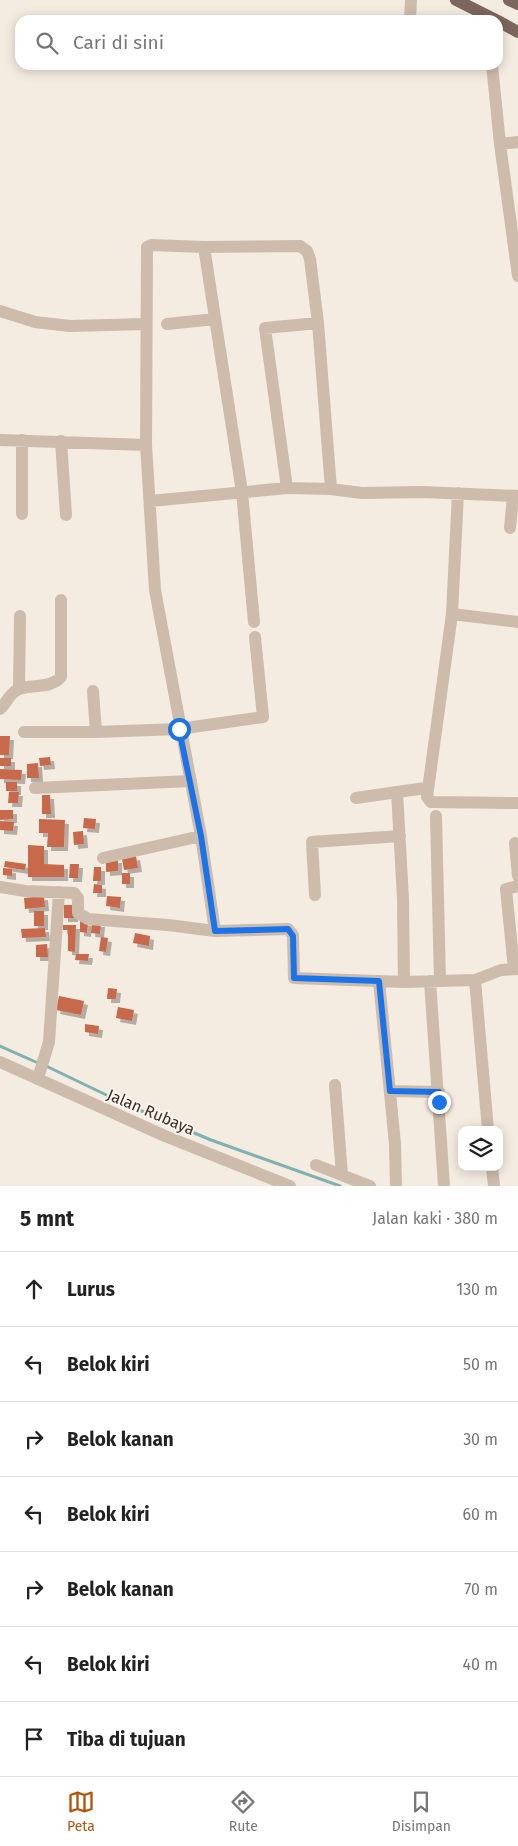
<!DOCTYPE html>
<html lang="id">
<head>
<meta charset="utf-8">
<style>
	:root { --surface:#fff; --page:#f6f6f6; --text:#222; --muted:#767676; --line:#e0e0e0; --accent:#b45309 }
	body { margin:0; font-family:"Fira Sans",sans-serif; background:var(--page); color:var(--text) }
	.controls { position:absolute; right:15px; bottom:15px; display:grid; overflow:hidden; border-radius:10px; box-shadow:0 2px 12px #0003 }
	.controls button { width:45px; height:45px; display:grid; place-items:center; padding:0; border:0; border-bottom:1px solid var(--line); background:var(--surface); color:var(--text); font:25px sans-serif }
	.stop { position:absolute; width:15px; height:15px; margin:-11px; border:4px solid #1a73e8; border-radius:50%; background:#fff }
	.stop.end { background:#1a73e8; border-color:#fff; box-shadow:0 1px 5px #0008 }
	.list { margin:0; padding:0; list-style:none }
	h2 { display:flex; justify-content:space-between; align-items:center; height:65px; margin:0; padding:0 20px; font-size:21px }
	h2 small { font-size:16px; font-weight:400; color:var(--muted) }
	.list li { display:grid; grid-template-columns:32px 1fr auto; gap:15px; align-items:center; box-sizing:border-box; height:75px; padding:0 20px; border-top:1px solid var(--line) }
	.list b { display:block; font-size:19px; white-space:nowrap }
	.list em { font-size:16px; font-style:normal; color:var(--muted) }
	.icon { flex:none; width:28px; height:28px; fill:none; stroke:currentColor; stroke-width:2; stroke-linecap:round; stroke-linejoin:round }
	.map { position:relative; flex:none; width:518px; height:1186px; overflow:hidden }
	.search { position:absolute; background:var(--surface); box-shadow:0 2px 12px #0003; left:15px; right:15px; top:15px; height:55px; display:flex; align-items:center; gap:12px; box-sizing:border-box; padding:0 18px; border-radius:15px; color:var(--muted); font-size:19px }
	.sheet { height:590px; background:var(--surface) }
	nav { display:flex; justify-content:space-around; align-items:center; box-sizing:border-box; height:70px; border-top:1px solid var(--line); background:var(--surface); font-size:14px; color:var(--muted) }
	nav a { display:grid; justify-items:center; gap:2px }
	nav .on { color:var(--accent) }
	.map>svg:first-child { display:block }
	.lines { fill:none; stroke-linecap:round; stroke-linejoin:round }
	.stream { stroke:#7fb0b2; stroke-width:3 }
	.building { fill:#c8694b; filter:url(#shadow) }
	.minor { stroke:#cdbbac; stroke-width:12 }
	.major { stroke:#7d675c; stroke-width:12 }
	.route { stroke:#1a73e8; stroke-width:6 }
	.labels { text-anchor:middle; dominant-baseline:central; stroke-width:4; stroke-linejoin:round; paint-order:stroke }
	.street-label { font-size:16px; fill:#3b302b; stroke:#fbf5ee }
</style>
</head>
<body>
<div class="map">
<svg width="518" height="1186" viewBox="0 0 518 1186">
	<defs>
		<filter id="shadow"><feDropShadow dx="4" dy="4" stdDeviation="0" flood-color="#0004"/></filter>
	</defs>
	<rect width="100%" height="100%" fill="#f4ebe1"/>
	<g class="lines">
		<path class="stream" d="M0 1046 38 1063
			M44 1065 123 1103 211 1140 340 1186"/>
	</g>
	<path class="building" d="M0 736H10L9 755H0Z
		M50 757 51 765 40 766 39 758Z
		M0 758H11V766H0Z
		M38 763 39 778H27V764Z
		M0 769 22 770 21 780 0 779Z
		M6 782H17V791H6Z
		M9 792H19L18 803H8Z
		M42 795H50L51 814H42Z
		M0 810H13V819L0 820Z
		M84 818 96 819 95 829 83 828Z
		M39 819 65 820 64 847H47L48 833H39Z
		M0 821 14 822 13 831 0 830Z
		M83 831 84 844 74 845 73 832Z
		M28 845 44 846V864L64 865V877H28Z
		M136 856 138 868 124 870 122 859Z
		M106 859H118V871L106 872Z
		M5 861 26 864 25 870 4 867Z
		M70 864H79L78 878H69Z
		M94 867H101V881H93Z
		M3 868 12 869V876L3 875Z
		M122 873H130V884H122Z
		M94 884 102 885V893H93Z
		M44 896 45 907 25 909 24 898Z
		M107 896 121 897 120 908 106 906Z
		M64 905H74V918H64Z
		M34 911H44V926H34Z
		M80 921 88 922 87 933 80 932Z
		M92 923H101L100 934 91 933Z
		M63 925H76L75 952 68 951V930H63Z
		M45 928 46 937 22 938 21 929Z
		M135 933 150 936 149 946 133 943Z
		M101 937 108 938 106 952 99 951Z
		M47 944 48 957H36V945Z
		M76 954H89L88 961 75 960Z
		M108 988 117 989 116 999H107Z
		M59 996 84 1001 81 1015 56 1010Z
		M118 1007 134 1010 132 1021 116 1018Z
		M85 1024 99 1026 98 1034 85 1032Z"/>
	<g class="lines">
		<path class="minor" d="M410 20 411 0
			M492 65 500 144 518 276
			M500 144 518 142
			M204 247 242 492 254 622
			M0 311 35 322 70 326 146 324
			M167 324 215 319
			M0 440 146 445
			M22 440V514
			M61 441 66 515
			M287 488 265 328 318 323
			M458 493 452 614 518 622
			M150 501 287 488 331 489 362 493 422 492 518 496
			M510 528 513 496
			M452 614 427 797 431 802 518 803
			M19 689 20 616
			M93 691 96 732 179 729 263 717 255 637
			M0 709C7 703 9 693 19 689 33 684 50 689 61 677V600
			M24 732H96
			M35 788 191 781
			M356 798 397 792
			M436 816 440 981
			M515 843 518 876
			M103 858 201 836
			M0 887 25 891 74 893 78 898V913L88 919 168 925 215 931 288 929 293 935 294 978 404 982 475 980 501 970 518 969
			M315 895 312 842 400 836
			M215 931 201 836 155 590 146 445 147 247 151 245 204 247 300 246 307 251 310 259 318 323 331 489
			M514 969 506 889 518 886
			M475 980 488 1130
			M379 981 395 1144 396 1186
			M430 981 444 1186
			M404 982 403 899 397 792 426 788
			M0 1062 165 1136 290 1186
			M38 1078 49 1042 59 892
			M335 1085 342 1175
			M390 1091 439 1092
			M316 1165 370 1186
			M492 1167 494 1186"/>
		<path class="major" d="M456 0 496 20
			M509 0 518 4
			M498 21 518 32"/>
	</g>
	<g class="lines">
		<path class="route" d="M179 729 201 836 215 931 288 929 293 936 294 978 379 981 390 1091 439 1092V1102"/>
	</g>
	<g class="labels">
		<g class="street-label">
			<text transform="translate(151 1112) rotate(23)">Jalan Rubaya</text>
		</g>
	</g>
</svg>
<div class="controls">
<button><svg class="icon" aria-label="layers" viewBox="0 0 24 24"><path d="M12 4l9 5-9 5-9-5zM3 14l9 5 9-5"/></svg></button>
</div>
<div class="stop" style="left:179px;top:729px"></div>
<div class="stop end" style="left:439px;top:1102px"></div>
<div class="search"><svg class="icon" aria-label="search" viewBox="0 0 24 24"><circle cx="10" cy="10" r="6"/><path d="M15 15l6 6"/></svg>Cari di sini</div>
</div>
<section class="sheet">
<h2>5 mnt<small>Jalan kaki · 380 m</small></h2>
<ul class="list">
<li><svg class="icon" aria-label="ahead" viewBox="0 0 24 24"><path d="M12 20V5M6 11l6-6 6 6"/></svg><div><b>Lurus</b></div><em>130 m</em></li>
<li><svg class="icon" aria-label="left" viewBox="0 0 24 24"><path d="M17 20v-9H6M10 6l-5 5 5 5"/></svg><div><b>Belok kiri</b></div><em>50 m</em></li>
<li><svg class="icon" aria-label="right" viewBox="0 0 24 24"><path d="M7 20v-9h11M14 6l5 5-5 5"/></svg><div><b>Belok kanan</b></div><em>30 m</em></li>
<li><svg class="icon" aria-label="left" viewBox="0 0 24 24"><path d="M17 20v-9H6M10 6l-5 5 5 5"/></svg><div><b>Belok kiri</b></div><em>60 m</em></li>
<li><svg class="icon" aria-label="right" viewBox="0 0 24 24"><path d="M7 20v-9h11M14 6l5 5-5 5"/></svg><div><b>Belok kanan</b></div><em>70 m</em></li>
<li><svg class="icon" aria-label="left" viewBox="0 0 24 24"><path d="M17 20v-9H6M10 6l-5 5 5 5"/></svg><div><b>Belok kiri</b></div><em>40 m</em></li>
<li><svg class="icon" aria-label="arrive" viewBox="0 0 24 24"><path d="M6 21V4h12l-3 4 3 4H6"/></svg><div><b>Tiba di tujuan</b></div></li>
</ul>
</section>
<nav>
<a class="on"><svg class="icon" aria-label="map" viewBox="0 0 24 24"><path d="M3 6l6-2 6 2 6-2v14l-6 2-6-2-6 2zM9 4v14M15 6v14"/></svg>Peta</a>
<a><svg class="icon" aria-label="directions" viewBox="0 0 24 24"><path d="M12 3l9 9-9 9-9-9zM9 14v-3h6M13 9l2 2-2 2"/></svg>Rute</a>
<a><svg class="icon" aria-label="saved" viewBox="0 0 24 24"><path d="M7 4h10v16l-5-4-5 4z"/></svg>Disimpan</a>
</nav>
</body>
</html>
